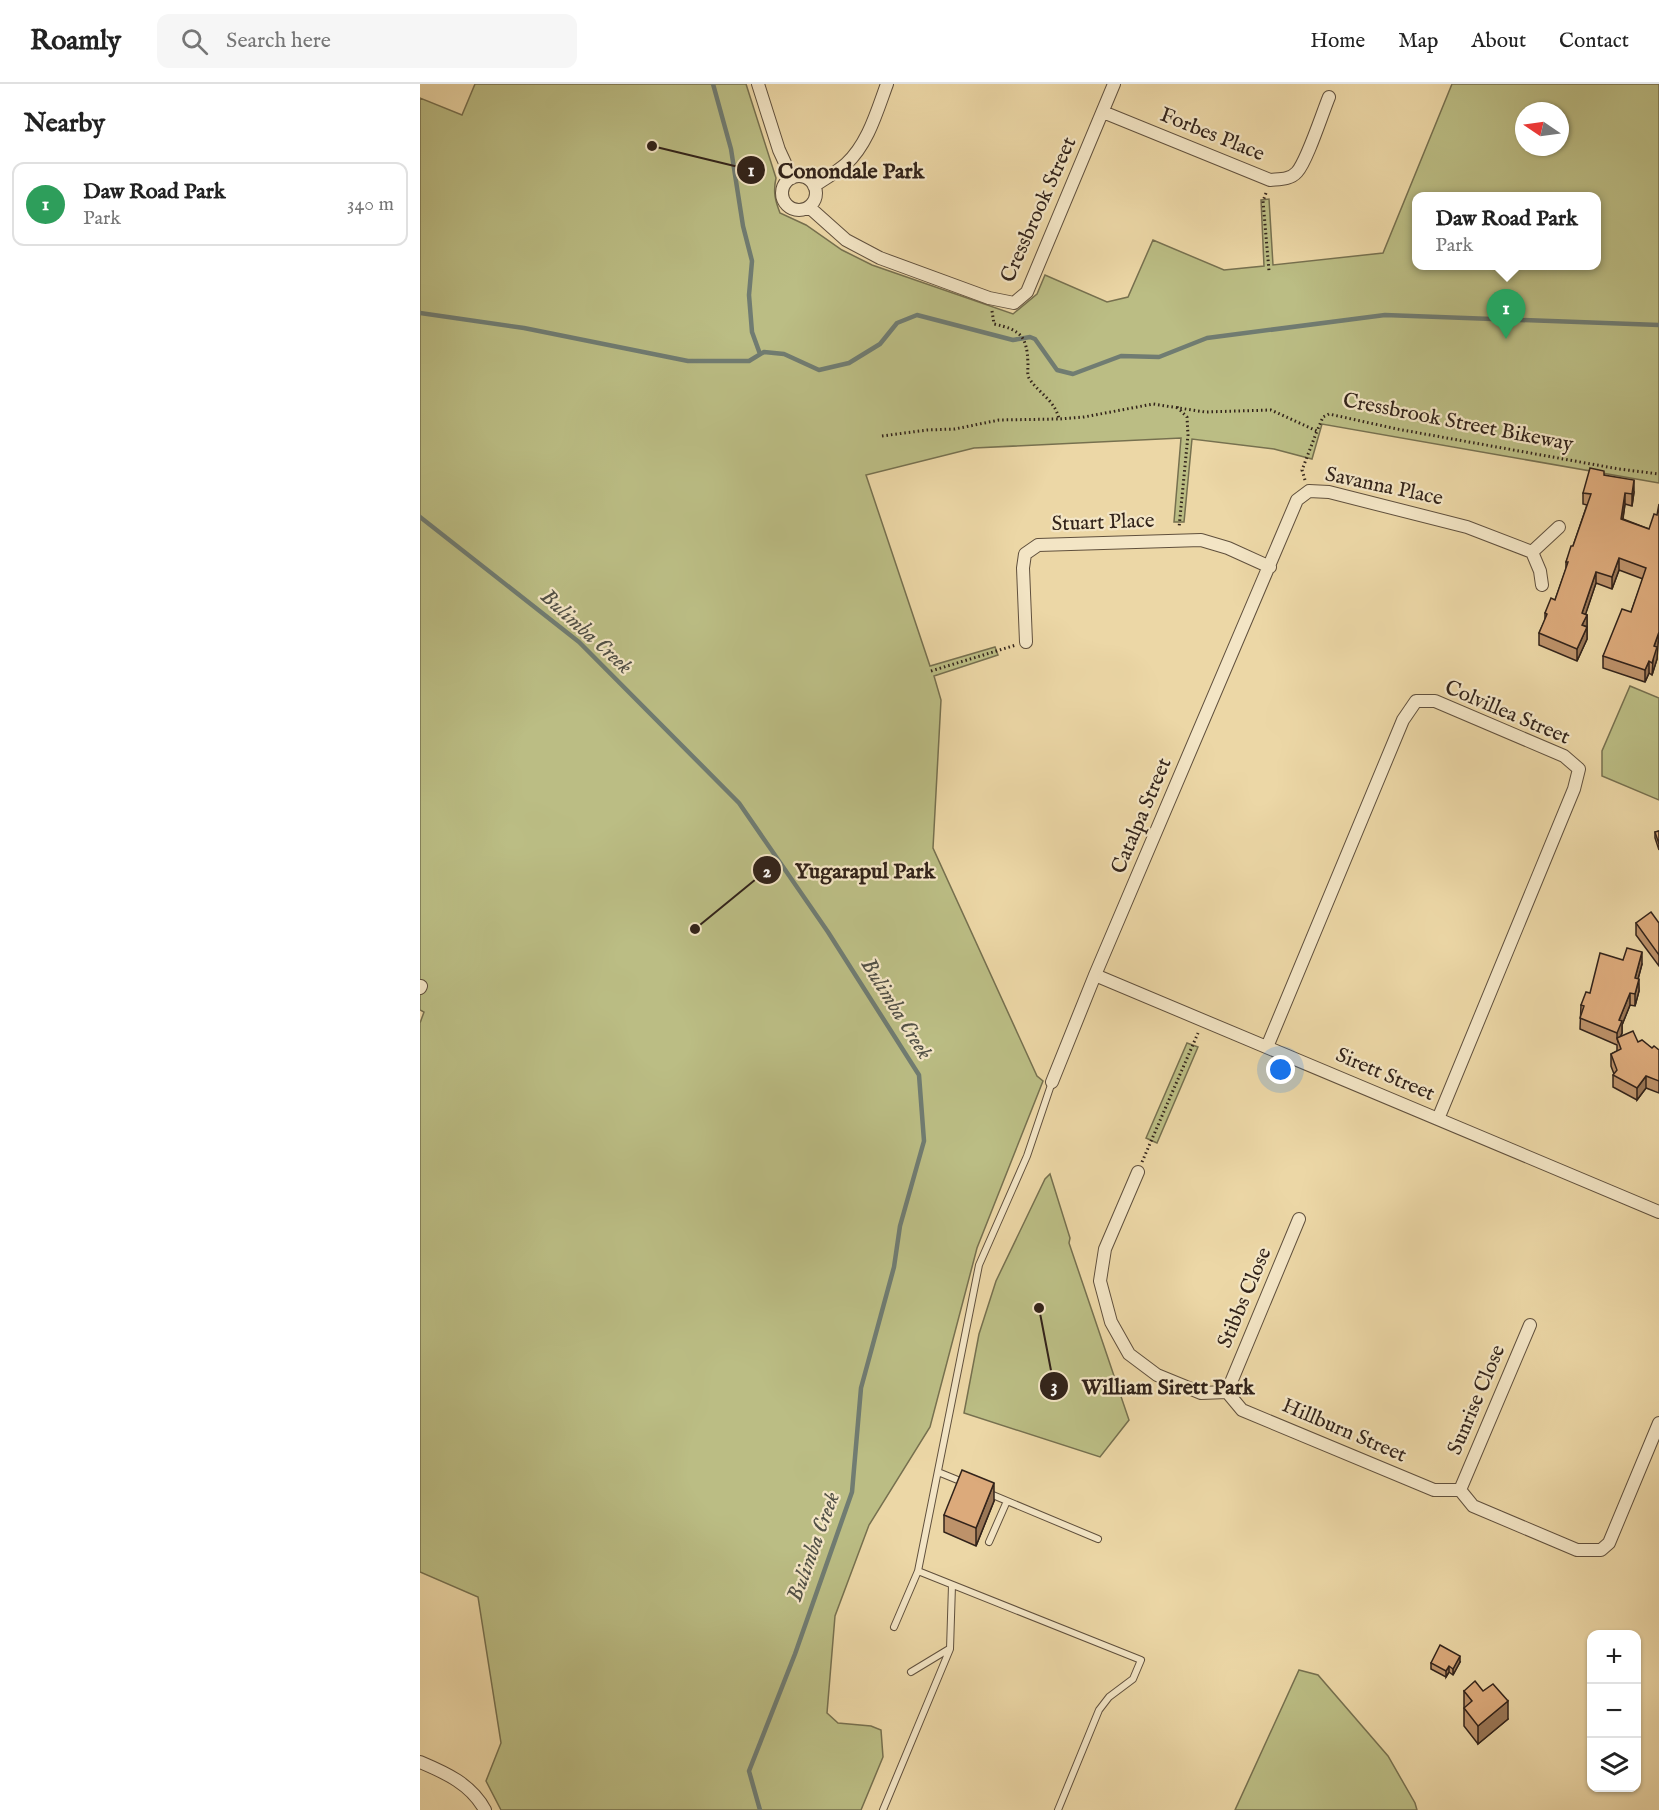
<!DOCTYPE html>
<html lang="en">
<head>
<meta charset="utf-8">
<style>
	:root { --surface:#fff; --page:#f6f6f6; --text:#222; --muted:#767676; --line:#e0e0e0; --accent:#8f2418 }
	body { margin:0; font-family:"IM FELL English",serif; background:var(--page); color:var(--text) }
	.controls { position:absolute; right:18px; bottom:18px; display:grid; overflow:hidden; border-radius:12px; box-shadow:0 2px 4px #0004 }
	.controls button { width:54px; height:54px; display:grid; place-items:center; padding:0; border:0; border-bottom:2px solid var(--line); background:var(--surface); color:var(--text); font:30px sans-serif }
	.compass { position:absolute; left:1095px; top:18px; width:54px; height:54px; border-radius:50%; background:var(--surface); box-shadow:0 2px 4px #0004; rotate:283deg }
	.you { position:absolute; left:861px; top:986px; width:21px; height:21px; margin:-15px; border:4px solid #fff; border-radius:50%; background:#1a73e8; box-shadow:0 0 0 9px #1a73e833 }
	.badge { display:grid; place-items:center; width:39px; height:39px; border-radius:50%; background:var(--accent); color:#fff; font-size:20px; font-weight:700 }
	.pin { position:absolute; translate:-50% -50px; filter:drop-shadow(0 2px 3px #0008) }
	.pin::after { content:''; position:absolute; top:32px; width:21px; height:18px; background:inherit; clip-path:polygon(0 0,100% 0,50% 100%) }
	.popup { position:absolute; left:992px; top:108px; width:189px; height:78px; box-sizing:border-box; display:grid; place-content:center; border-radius:12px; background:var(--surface); filter:drop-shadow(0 2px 4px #0005); font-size:20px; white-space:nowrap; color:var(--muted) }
	.popup b { font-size:22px; color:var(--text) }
	.popup::after { content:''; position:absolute; left:50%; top:100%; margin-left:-12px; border:12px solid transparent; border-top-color:var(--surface) }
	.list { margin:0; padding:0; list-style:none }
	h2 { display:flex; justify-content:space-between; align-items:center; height:78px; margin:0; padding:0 24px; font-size:26px }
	h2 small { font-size:20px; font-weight:400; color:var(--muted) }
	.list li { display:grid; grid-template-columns:39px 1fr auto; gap:18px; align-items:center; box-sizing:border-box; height:84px; margin:0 12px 12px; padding:0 12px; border:2px solid var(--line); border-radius:12px }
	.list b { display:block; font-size:22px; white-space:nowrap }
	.list p { margin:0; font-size:20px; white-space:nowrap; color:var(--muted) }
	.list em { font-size:20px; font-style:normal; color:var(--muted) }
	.icon { flex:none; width:33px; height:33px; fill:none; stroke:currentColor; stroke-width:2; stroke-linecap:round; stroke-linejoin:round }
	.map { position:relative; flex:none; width:1239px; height:1726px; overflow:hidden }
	header { display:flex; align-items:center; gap:36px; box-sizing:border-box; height:84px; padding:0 30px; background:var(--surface); border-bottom:2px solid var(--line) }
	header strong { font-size:28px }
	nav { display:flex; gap:33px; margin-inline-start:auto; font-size:21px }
	.search { width:420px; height:54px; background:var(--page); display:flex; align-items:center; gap:15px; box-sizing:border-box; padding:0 21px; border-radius:12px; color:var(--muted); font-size:22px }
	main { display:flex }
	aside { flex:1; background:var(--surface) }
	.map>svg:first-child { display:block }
	.green { fill:#bbbd84; stroke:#76704f; stroke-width:1.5; fill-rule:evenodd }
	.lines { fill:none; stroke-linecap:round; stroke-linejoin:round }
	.stream { stroke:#707c72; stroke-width:4.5 }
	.service-casing { stroke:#60503d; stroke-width:8 }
	.minor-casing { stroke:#60503d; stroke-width:14 }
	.path { stroke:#32231a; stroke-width:3; stroke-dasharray:1.5 3; stroke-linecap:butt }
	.service { stroke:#f3e5c5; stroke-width:6 }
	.minor { stroke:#f3e5c5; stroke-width:12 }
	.wall { fill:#bd926a; stroke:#32231a; stroke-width:1.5 }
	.shaded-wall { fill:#9a7756; stroke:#32231a; stroke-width:1.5 }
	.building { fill:#dcaa7b; stroke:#32231a; stroke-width:1.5 }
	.labels { text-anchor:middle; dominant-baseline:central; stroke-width:4.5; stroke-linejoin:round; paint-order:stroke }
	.street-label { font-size:21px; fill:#32231a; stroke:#f3e5c5 }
	.water-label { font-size:22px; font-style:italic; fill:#515046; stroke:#f3e5c5 }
	.leader { fill:none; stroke:#32231a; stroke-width:2 }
	.callout-dot { fill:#32231a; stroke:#f3e5c5; stroke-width:2 }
	.mark-label { font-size:18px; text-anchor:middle; font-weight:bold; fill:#fff }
	.callout-label { font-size:22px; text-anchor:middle; font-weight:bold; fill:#32231a; stroke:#f3e5c5; stroke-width:4.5; stroke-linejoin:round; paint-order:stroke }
</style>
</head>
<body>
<header>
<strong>Roamly</strong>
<div class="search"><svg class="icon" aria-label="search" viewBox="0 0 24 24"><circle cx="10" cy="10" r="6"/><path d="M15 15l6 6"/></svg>Search here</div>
<nav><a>Home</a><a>Map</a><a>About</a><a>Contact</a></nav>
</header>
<main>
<aside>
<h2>Nearby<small></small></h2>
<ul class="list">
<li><span class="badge" style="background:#2e9e5b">1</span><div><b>Daw Road Park</b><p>Park</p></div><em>340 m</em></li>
</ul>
</aside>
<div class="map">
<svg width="1239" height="1726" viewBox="0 0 1239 1726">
	<rect width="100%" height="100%" fill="#ecd7a6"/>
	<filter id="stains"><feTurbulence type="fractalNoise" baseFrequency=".00333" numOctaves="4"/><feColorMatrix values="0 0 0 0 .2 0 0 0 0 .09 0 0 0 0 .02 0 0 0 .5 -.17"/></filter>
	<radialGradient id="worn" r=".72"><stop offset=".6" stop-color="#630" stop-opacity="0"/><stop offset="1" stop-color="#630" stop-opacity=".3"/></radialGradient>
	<path class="green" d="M55 0H326L356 94C353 108 355 116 360 129L386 141 422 166 452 181 593 230 617 210 625 191 687 218 708 213 733 156 804 186 844 182 841 116 849 115 853 181 963 169 1032 0H1239V399L902 340 892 375 854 365 772 355 764 438H754L761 354 554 364 446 391 510 582 575 563 578 571 514 592 521 616 513 764 617 992 623 997 557 1164 510 1343 449 1441 415 1532 407 1629 418 1639 451 1642 461 1646 463 1673 441 1726H81L66 1697 81 1659 58 1513 0 1488V939L4 928 0 926V14L42 31ZM1104 27H1140V63H1104ZM996 112H1176V182H996Z
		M1210 602 1239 614V716L1182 692V667Z
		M767 959 778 963 737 1059 726 1054Z
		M630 1090 650 1154 649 1159 709 1336 680 1373 544 1329 559 1250 576 1197 625 1095Z
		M879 1586 898 1591 968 1672 995 1719 997 1726H815Z"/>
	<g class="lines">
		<path class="stream" d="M293 0 311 65 323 142 332 177 329 211 332 248 340 270
			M0 229 104 244 268 277H329L344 268 364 270 399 286 429 279 460 260 477 239 497 231 593 256 610 253 615 255 637 286 653 290 701 272 739 273 787 254 965 231 1239 241
			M0 433 159 558 319 719 408 848 499 991 504 1057 480 1142 474 1183 441 1304 432 1408 375 1570 329 1687 340 1726"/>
		<defs>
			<path id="service" d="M518 1388 545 1399
				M568 1409 678 1455
				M569 1458 587 1417
				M498 1487 721 1576 713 1595 689 1613 679 1626 638 1726
				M474 1543 498 1487 559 1181 607 1072 632 998
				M491 1588 529 1565
				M463 1726 530 1565 532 1501"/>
			<path id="minor" d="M338 0 359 66 372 94
				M683 28 850 96C859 95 870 96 877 88 887 77 902 30 909 13
				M362 109a17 17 0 1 1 34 0a17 17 0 1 1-34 0Z
				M394 102C404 95 417 88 426 80 448 60 457 27 467 0
				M389 123 426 156 460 174 569 214 594 219 607 208 694 0
				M1122 501 1120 487 1112 468 1139 443
				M606 558 603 484 605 470 618 461 781 456 808 464 850 483
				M675 891 1239 1128
				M0 904 1 902
				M847 963 983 636 996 617H1015L1144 672 1159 685 1154 705 1018 1035
				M632 998 675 891 877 416 889 407 909 408 1047 443 1112 468
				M718 1088 685 1165 680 1197 691 1238 709 1270 737 1291 781 1309 807 1308 822 1326 1014 1406H1040L1053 1422 1157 1466H1181L1189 1459 1239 1339
				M807 1308 879 1135
				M1040 1406 1110 1241
				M0 1678C26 1689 51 1700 65 1726"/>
		</defs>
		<use href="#service" class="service-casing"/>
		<use href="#minor" class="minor-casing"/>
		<path class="path" d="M846 109 843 117 849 187
			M572 227 574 240C601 246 607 252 608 280 608 285 607 290 609 294 618 309 635 316 639 335L664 333 733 320 785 328 851 326 897 347 903 333 909 330 977 345 1199 385 1239 390
			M757 323 767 333 768 351 759 444
			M462 352 507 346 535 345 579 336 639 335
			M885 396 882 386 897 347
			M511 587 596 561
			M722 1078 778 949"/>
		<use href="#service" class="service"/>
		<use href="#minor" class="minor"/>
	</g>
	<path class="wall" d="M1184 391 1214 408 1212 422 1205 420 1203 435 1229 445 1237 575 1232 591 1229 589 1225 598 1183 584V572L1211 528 1223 495 1199 486 1192 505 1176 499 1165 531H1167V555L1157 577 1119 561V549L1125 536V529L1135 516 1146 485V478L1153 462 1167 421 1163 420V409Z
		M1239 747V766L1235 754V748Z
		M1216 839H1239V882L1216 851Z
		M1203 876 1222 880 1218 895 1219 907 1215 922 1210 921 1202 941V949L1201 952 1218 958 1232 964 1239 966V1009L1226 1004 1217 1016 1193 1003V991L1194 990 1191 982V970L1197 967V961L1160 945 1161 921 1170 909Z
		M574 1417 556 1462 524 1448V1431Z
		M1040 1578 1033 1591 1029 1588 1026 1593 1011 1585V1579Z
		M1044 1607 1088 1635 1058 1660 1044 1642Z"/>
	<path class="shaded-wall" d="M1214 396V408L1212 422V410Z
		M1205 409V420L1201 446V435Z
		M1199 474V486L1192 505V493Z
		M1176 488V499L1162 541V529Z
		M1167 531V543L1162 541Z
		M1167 543V555L1157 577V565Z
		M1239 548 1237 575 1232 591 1234 562Z
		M1229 577V589L1225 598V586Z
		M1222 868V880L1215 906V894Z
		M1219 895V907L1215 922V910Z
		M1210 909V921L1202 941V949L1198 958 1197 955V949L1199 936Z
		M1226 992V1004L1217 1016V1004Z
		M574 1399V1417L556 1462V1444Z
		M1040 1572V1578L1033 1591V1585Z
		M1029 1582V1588L1026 1593V1587Z
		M1088 1617V1635L1058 1660V1642Z"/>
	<path class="building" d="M1170 384 1184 387V391L1214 396 1212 410 1205 409 1201 435 1229 445 1234 430 1237 431 1239 420V548L1234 562 1237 563 1232 579 1229 577 1225 586 1183 572 1202 525 1211 528 1226 484 1199 474 1192 493 1176 488 1162 529 1167 531 1162 541 1167 543 1157 565 1119 549 1127 530 1125 529 1131 514 1135 516 1148 478H1146L1151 462H1153L1171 410 1163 409Z
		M1239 747V760L1235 748Z
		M1231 828 1239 839V871L1216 839Z
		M1207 864 1222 868 1215 894 1219 895 1215 910 1210 909 1199 936 1202 937 1197 949 1160 934 1164 922 1161 921 1166 908 1170 909 1180 869 1203 876Z
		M1213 947 1218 958 1222 956 1232 964 1234 962 1239 966V997L1226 992 1217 1004 1193 991 1197 986 1191 970 1201 965 1197 954Z
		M542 1386 574 1399 556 1444 524 1431Z
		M1020 1561 1040 1572 1033 1585 1029 1582 1026 1587 1011 1579Z
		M1055 1597 1063 1607 1073 1600 1088 1617 1058 1642 1044 1624 1052 1617 1044 1607Z"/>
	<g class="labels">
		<g class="street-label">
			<text transform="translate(792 51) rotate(22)">Forbes Place</text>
			<text transform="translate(619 126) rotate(-66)">Cressbrook Street</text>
			<text transform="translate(1038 339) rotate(11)">Cressbrook Street Bikeway</text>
			<text transform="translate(964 403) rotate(12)">Savanna Place</text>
			<text transform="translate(683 439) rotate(-2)">Stuart Place</text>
			<text transform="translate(1087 629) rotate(23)">Colvillea Street</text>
			<text transform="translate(722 732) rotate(-67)">Catalpa Street</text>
			<text transform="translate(965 991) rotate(23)">Sirett Street</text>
			<text transform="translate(825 1214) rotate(-67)">Stibbs Close</text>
			<text transform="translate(1057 1316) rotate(-67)">Sunrise Close</text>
			<text transform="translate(924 1347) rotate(23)">Hillburn Street</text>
		</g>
		<g class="water-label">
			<text transform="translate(166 548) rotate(42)">Bulimba Creek</text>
			<text transform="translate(476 925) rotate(58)">Bulimba Creek</text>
			<text transform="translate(394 1463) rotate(-70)">Bulimba Creek</text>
		</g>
	</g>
	<path class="leader" d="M232 62L331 86M275 845L347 786M619 1224L634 1302"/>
	<g class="callout-dot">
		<circle cx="232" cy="62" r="6"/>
		<circle cx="275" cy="845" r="6"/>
		<circle cx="619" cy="1224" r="6"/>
		<circle cx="331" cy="86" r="15"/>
		<circle cx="347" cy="786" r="15"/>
		<circle cx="634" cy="1302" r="15"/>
	</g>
	<g class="mark-label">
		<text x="331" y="92">1</text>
		<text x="347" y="793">2</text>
		<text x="634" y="1308">3</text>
	</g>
	<g class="callout-label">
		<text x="431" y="94">Conondale Park</text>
		<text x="445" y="794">Yugarapul Park</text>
		<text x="748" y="1310">William Sirett Park</text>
	</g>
	<rect width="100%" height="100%" filter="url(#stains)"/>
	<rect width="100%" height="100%" fill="url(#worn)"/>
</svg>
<div class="controls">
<button>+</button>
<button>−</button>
<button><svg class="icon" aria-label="layers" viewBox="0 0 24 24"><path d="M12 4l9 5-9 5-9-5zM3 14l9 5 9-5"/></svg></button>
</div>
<svg class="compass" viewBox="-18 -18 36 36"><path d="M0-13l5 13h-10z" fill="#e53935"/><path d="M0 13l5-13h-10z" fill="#767676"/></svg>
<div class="you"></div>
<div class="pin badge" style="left:1086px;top:255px;background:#2e9e5b">1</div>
<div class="popup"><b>Daw Road Park</b>Park</div>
</div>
</main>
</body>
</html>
